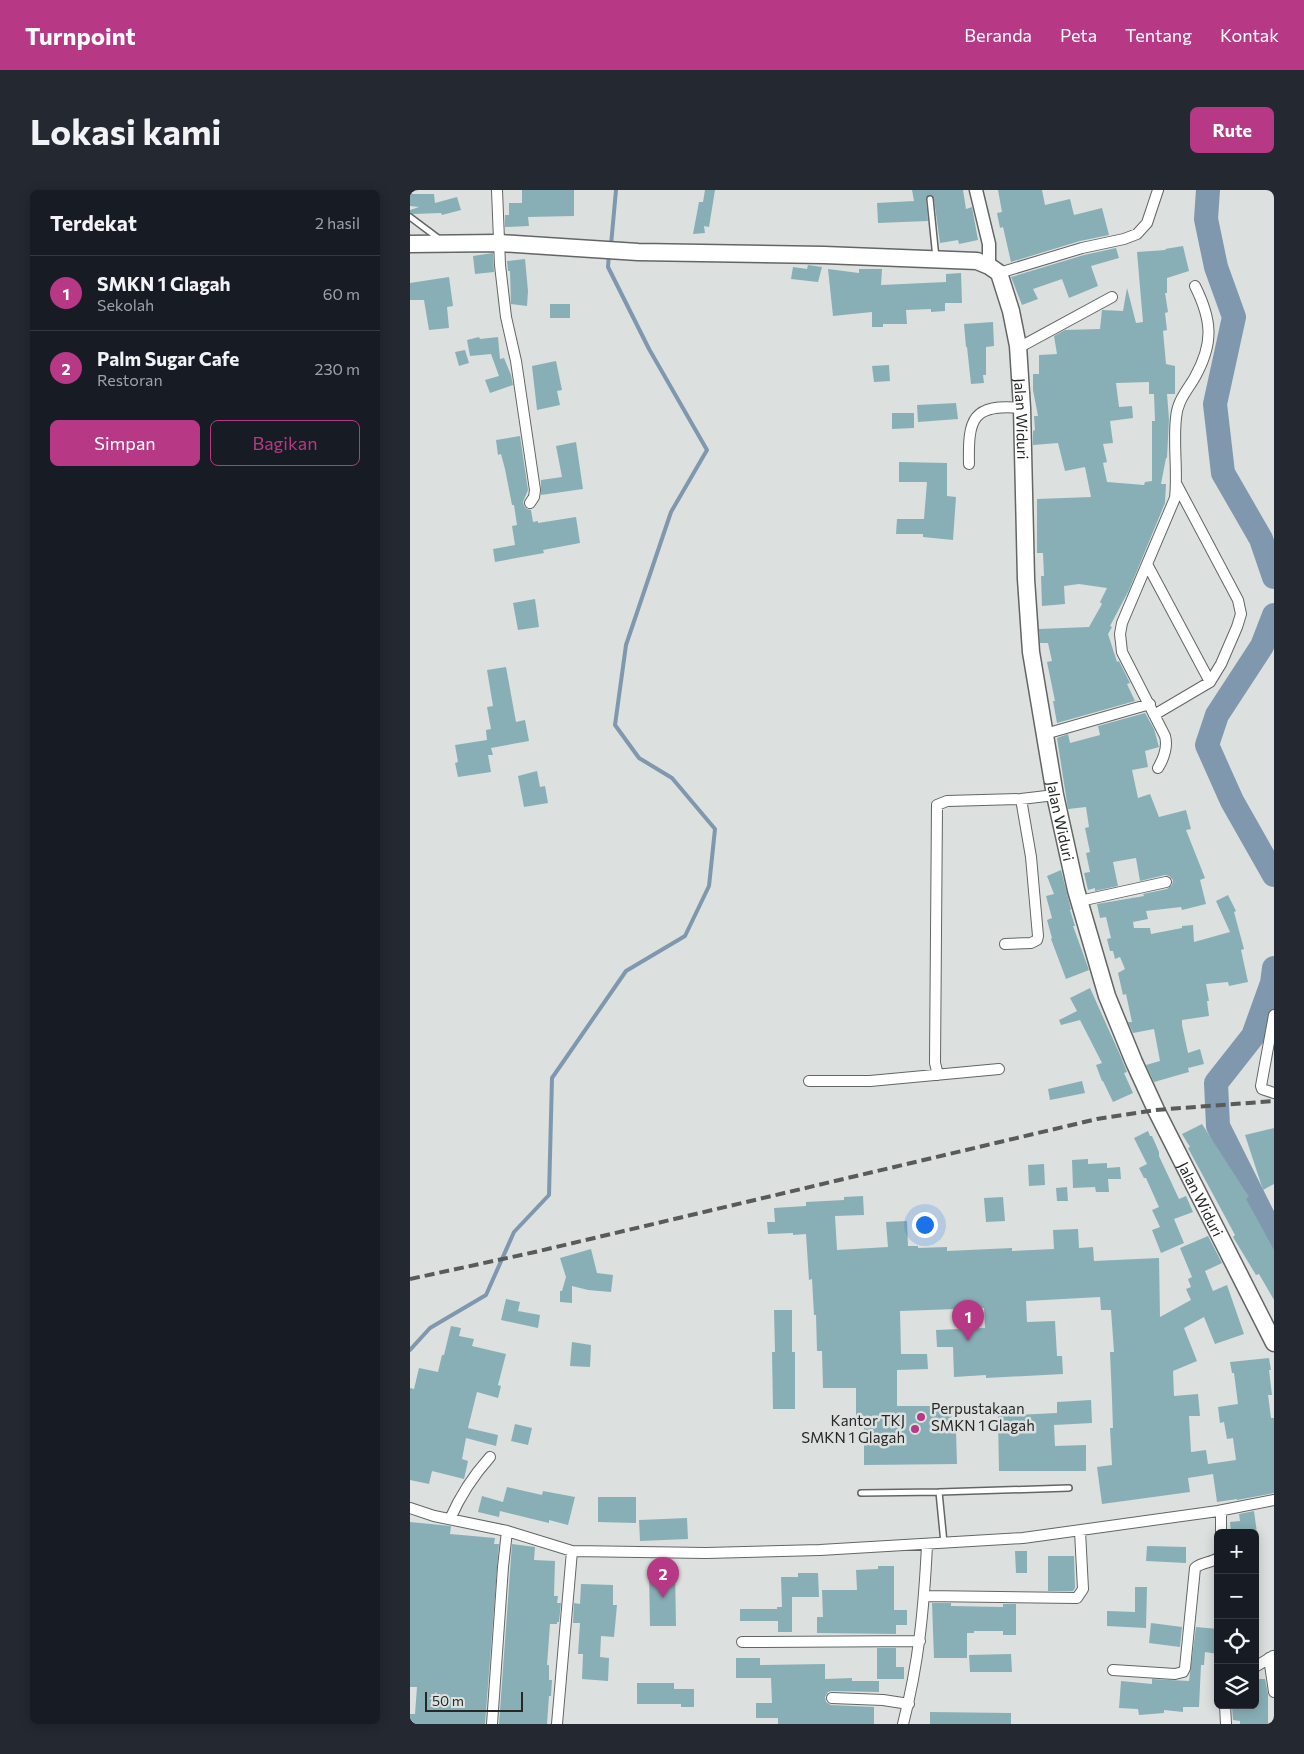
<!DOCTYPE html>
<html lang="id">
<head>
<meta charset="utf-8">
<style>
	:root { --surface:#171b24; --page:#242831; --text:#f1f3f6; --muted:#9ea1a6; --line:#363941; --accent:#b73885 }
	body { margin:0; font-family:Commissioner,sans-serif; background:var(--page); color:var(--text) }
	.controls { position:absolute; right:15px; bottom:15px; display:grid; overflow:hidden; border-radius:8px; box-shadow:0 2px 12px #0003 }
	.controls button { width:45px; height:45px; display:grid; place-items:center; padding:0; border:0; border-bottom:1px solid var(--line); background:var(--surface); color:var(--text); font:25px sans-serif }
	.scale { position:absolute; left:15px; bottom:12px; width:98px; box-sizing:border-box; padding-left:5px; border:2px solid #262827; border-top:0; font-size:14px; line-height:18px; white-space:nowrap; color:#262827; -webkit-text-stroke:4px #dce0df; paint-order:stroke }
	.you { position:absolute; left:514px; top:1034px; width:18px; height:18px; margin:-12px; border:4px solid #fff; border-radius:50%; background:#1a73e8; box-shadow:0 0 0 8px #1a73e833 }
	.badge { display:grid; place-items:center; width:32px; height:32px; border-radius:50%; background:var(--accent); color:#fff; font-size:16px; font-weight:700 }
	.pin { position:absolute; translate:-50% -41px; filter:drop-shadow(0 1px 2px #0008) }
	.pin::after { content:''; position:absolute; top:26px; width:18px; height:15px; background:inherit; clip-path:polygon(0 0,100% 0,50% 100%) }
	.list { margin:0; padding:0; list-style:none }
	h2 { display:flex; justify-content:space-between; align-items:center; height:65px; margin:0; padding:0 20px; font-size:21px }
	h2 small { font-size:16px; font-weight:400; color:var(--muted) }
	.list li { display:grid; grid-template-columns:32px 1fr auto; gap:15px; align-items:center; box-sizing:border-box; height:75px; padding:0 20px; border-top:1px solid var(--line) }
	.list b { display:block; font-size:19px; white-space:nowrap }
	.list p { margin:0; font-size:16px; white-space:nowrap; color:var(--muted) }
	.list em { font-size:16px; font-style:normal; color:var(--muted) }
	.actions { display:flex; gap:10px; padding:15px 20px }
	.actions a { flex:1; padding:11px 0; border:1px solid var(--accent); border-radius:8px; text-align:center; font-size:18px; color:var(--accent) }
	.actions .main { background:var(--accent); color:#fff }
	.icon { flex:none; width:28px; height:28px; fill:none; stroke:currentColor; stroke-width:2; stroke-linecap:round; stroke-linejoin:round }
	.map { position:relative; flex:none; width:864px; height:1534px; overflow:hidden; border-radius:8px }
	header { display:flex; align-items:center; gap:30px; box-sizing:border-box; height:70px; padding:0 25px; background:var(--accent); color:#fff }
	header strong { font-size:24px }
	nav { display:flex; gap:28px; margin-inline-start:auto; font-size:18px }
	.intro { display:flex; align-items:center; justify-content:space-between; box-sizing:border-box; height:120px; padding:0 30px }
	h1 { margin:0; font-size:35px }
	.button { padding:12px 22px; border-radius:8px; background:var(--accent); color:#fff; font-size:18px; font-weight:700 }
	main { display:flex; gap:30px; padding:0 30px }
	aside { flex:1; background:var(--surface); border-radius:8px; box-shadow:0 2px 12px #0003 }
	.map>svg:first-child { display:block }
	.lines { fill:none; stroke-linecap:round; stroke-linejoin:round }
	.stream { stroke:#7f98ae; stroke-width:4 }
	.river { stroke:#7f98ae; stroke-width:24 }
	.building { fill:#88afb6; fill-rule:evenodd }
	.service-casing { stroke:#636665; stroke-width:8 }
	.minor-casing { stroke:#636665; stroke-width:12 }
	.tertiary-casing { stroke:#636665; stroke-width:15 }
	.primary-casing { stroke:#636665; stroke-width:19 }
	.service { stroke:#fff; stroke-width:5 }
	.minor { stroke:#fff; stroke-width:10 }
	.tertiary { stroke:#fff; stroke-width:12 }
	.primary { stroke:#fff; stroke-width:16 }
	.rail { stroke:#585b5a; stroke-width:4; stroke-dasharray:10 5; stroke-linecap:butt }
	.poi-dot { fill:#b73885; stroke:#dce0df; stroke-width:2 }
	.labels { text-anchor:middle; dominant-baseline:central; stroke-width:5; stroke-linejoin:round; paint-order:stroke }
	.street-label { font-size:15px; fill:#262827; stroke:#dce0df }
	.poi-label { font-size:15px; fill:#262827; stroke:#dce0df; text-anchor:start }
</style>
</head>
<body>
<header>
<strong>Turnpoint</strong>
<nav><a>Beranda</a><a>Peta</a><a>Tentang</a><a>Kontak</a></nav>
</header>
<div class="intro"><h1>Lokasi kami</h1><a class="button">Rute</a></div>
<main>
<aside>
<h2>Terdekat<small>2 hasil</small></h2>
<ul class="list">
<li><span class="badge">1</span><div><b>SMKN 1 Glagah</b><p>Sekolah</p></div><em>60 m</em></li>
<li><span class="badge">2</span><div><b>Palm Sugar Cafe</b><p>Restoran</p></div><em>230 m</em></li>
</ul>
<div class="actions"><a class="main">Simpan</a><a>Bagikan</a></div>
</aside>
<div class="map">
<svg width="864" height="1534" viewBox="0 0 864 1534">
	<rect width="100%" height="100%" fill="#dce0df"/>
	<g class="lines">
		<path class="stream" d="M201 55 206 0
			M0 1160 20 1138 76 1105 104 1042 139 1005 142 888 216 781 275 746 299 696 305 639 262 588 229 568 205 535 216 455 261 322 297 260 239 159 198 77 199 64"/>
		<path class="river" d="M798 0 796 29 806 77 824 127 805 214 813 283 851 349 864 387
			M864 425 852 456 807 525 797 555 822 611 864 685
			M864 778 862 793 843 846 806 893 808 936 864 1048"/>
	</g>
	<path class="building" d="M112 0H164V26L118 27 119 36 95 37V25H99V13H112Z
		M295 0H305L299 37 294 36 295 43 283 44 289 12H293Z
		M502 0H553L556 19 562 17 568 50 549 54 548 50 530 53 524 9 521 5 517 6 516 9 518 31 468 33 467 13 504 11Z
		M588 0H632L635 15 660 9 664 25 692 18 699 45 670 51 601 72 593 37 590 38 587 23 592 22Z
		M0 4H24L25 13 47 7 51 20 32 25 31 23 3 24 0 23V20L9 17 0 16Z
		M773 56 779 81 757 88V103H755L758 122 755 123 757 140 753 141 756 174 765 176V204H757L759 229 757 268H756L751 294H756L755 313 719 400 700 436 702 437 698 444 707 472 709 471 720 493 717 494 725 511 647 533 643 511H645L637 472 642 471 638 453H630L629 439 679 437 692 414 690 412 697 398 669 394 654 396 655 414 632 416 631 386H634L633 363H627V309L681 307 675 277 655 281 648 253 623 255V241L625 240 624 226H628L623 200V184H629V165L647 164 644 146 655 140 690 139 692 120 713 121 717 98 726 133 733 132 727 62 756 60 755 59ZM739 192V204H744L745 231H742V291L735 292 734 295 697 292 693 273 697 272 693 254 703 253 700 231 723 228 722 216 709 217 706 193Z
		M706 58 709 68 681 76 688 96 659 108 652 89 623 99 628 109 612 115 601 87 674 65Z
		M83 63 84 82 65 84 63 66Z
		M115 69 118 101 117 116 101 114 100 81H98L97 71Z
		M398 75 412 77 408 92 381 89 383 77 397 79Z
		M418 79 449 83V79H472L471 95 536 92V84L551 83 552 113H535V121L521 122V119L496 120 497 134H473V137H462V122L423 126Z
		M39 87 43 116 37 117 39 138 19 140 14 110H0V93Z
		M140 114H160V128H140Z
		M583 132 584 156 576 157V185H573L574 193 561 194 557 157H556L554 134Z
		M69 147 70 149 88 147 90 169 94 168 101 185 103 195 80 203 75 190 89 186 81 164 60 166 57 150Z
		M55 160 59 173 49 176 45 162Z
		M146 171 152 200 147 201 150 215 127 220 122 176Z
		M479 175 480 191 464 192 462 176Z
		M546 213 548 229 508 232 507 215Z
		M482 223H504V238L482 239Z
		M110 246 118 300 113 312 114 316 117 319 121 320 123 332 128 331V333L166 327 170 353 133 360 134 363 85 372 83 359 105 355 102 336 107 335 104 315H102L95 279 91 264 88 265 86 250Z
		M166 252 173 299 131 305V290L152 287 146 256Z
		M489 272 537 273V306L546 307 543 350 513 347V344H486L487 329H514L517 292H489Z
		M125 409 129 437 108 440 103 413Z
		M96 477 106 532 115 530 119 551 81 558 83 565H78L81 582 48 587 45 573 48 572 45 555 77 550 76 540 81 539 77 517 83 516 77 480Z
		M735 523 744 539 749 557 735 561 738 577 722 580 728 608 740 604 749 627 776 620 781 639 776 640 795 688 790 690 796 714 772 720 771 717 736 721 738 729 723 732 724 738H740L741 744 772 738V736L783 735 784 752 820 742 806 711 818 705 826 721 824 722 834 759 831 760 838 792 819 796 818 792 796 794 799 811H797L799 826 772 830V835L778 863 790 859 794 874 778 878 779 882 744 892 736 875 750 871 744 839 723 843 718 832H722L716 804 713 805 708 783 715 779 710 767 705 769 703 761H700L697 749 701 748 696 727 690 728 687 714 734 706 733 704 757 699 762 695 763 690 759 686 755 685 730 691 726 668 703 672 708 696 685 701V698L678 700 674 683 680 682 676 663 680 662 675 638 679 637 676 617 658 619 647 548 658 544 660 553 690 545 688 536Z
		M127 581 130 597 135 596 138 613 114 617 108 586Z
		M651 680 661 719 660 720 665 736H663L679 780 656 789 641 749 642 748 637 730 642 728 636 706 644 704 637 686Z
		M680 798 711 867 717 882 714 883 723 903 703 912 693 891H692L686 875 692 873 670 830 651 835 649 830 667 821 660 808Z
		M672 891 675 903 640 910 638 899Z
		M792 934 839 1007 836 1009 864 1060V1110L849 1084 846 1085 823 1047 825 1045 778 958 780 957 772 944Z
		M864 938V994L853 1000 835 945Z
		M738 941 740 946H742L749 962V966L769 1009 776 1006 783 1022 764 1029 774 1053 751 1063 742 1040 750 1037 742 1020 749 1017 736 988H734L729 978 737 974 724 948Z
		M678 969V974L697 973V978L710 977 711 989H698L699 1002H686L685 997 663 998 662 970Z
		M634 974 635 995 619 996 618 975Z
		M657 997 658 1011H647L646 998Z
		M453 1006 454 1025 425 1026 427 1060 478 1057 476 1032 497 1031 498 1056H508V1058L537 1057V1061L602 1058V1061L644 1059 643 1040 668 1039 669 1058 683 1057 684 1071 749 1068 750 1127 781 1110 776 1099 781 1097 778 1089 782 1087 770 1058 798 1046 812 1073 795 1081 803 1101 817 1095 834 1144 805 1154 794 1127 774 1138 787 1171 763 1181 764 1206 788 1204 790 1226H779L781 1262 796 1260 798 1274 826 1270 823 1248 817 1249 814 1232 810 1233 808 1217 828 1214 824 1183H822L820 1172 859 1168 861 1180H859L862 1205H858L861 1228H864V1303L827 1310V1309L807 1312 803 1284 778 1288 780 1302 692 1314 687 1277 702 1275 700 1238H703L702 1209 700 1162H704L701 1120H691L690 1107 616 1111 617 1132 645 1131 647 1166H652L653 1184 576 1188V1185L544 1187 543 1157H527L526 1140 575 1138 574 1118 490 1121 491 1164H517L518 1179 487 1180V1216H541L542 1242H546L547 1274 454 1275V1238H446V1198H413L412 1161H407L406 1125H404L402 1089 399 1090 396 1044 383 1045V1043L358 1044 357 1032H365L364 1018 396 1016V1012L434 1010V1007Z
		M593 1007 595 1031 576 1032 574 1008Z
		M181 1059 187 1083 203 1085 201 1102 178 1100 162 1096V1113L150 1112V1101H152L156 1087 150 1068Z
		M96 1109 110 1112 108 1121 130 1125 128 1138 91 1130Z
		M364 1120H382V1162H385V1219H363L362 1162H365Z
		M41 1136 51 1138 49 1146 64 1149 62 1156 96 1164 88 1195 91 1196 88 1208 67 1202 58 1238 88 1245 86 1256 56 1248 52 1269 58 1271 54 1289 22 1281 19 1294 0 1290V1198L4 1199 9 1178 28 1182 32 1165H34Z
		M162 1152 181 1155 180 1177 160 1176Z
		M681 1210 682 1233 644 1235 645 1256 676 1255V1281H589L588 1226 647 1223V1212Z
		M105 1234 122 1238 118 1255 101 1251Z
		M97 1297 132 1305 133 1301 165 1307 158 1335 139 1330V1333L90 1321 89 1327 68 1322 72 1306 93 1312Z
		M188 1307H226V1333L188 1332Z
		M844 1321 847 1343H821L820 1332 830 1331 829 1324Z
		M277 1328 278 1349 230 1351 229 1330Z
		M0 1332 41 1336 40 1344 85 1348 84 1354H89L75 1534H0V1524H5L7 1497H0Z
		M102 1354 125 1357 124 1370 145 1371 144 1406H148L147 1413H151L149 1432H147V1434H140L137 1475H139V1490H142L141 1506H139L137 1534H89Z
		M737 1356 776 1357V1373L736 1371Z
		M605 1361H617V1383H606Z
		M638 1366H664L665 1398 663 1401H638Z
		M468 1376H484V1420H497V1435H486V1444L407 1443V1427H413L412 1400H447L446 1380 468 1379Z
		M265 1379 266 1436H240L239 1380Z
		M388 1383H408L409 1407H382V1442H368V1431H330V1419H367V1417H372L371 1387H388Z
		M171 1394 203 1395V1415H207L204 1447 191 1446 190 1467 199 1468 198 1491 172 1489 173 1464H168L170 1433H163L164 1413 170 1414Z
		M725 1397H737L736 1438 697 1436V1421L725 1422Z
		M522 1413H541V1416L593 1417V1414H606V1445H593V1441H564V1443H557V1468H524Z
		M741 1433 772 1437 770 1457 739 1453Z
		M786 1437 808 1439V1464L795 1462 794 1475H791L789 1517H773V1522L754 1520V1523L729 1525 728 1519 709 1518 711 1491 742 1494V1489L779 1491Z
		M467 1458H486V1477H494V1489H467Z
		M601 1464 602 1482H560L559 1465Z
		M326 1468H350V1475L415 1474V1489L442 1488V1491H469V1502L422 1501 418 1502 415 1507 416 1512 421 1515 464 1517V1534H368V1528H346V1513H362L361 1488H326Z
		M845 1489H855L858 1504V1534H830V1531L823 1530 822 1516 845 1517Z
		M227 1493H264V1499H284V1517H271V1514H227Z
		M520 1522 601 1523V1534H520Z"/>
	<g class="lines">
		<defs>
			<path id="service" d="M520 9 526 68
				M0 27 28 48
				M529 1302 659 1298
				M451 1303 529 1302 534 1353"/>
			<path id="minor" d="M87 0 90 75 96 127 106 171 125 300 124 307 120 313
				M589 83 672 58 714 49 727 44 737 33 748 0
				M608 158 702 107
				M559 274C558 229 562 213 612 218
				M737 374 800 492
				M744 525 800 492 811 474 827 437 831 424 828 410 767 295
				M635 544 740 514
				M748 578C754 568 758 557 755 546L712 462 710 444 712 433 765 308C768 281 763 254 766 228 767 211 777 201 785 187 804 153 802 130 785 96
				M670 711 756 692
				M595 754 621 753 627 750 628 746 621 667 611 609
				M864 825 851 896 852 899 864 903
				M528 885 525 873 527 615 537 611 611 609 645 605
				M399 891H460L589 879
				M0 1318 24 1326 97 1341 162 1361 296 1363 410 1360 613 1348 808 1321 864 1310
				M40 1329C50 1306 63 1286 80 1267
				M811 1343V1321
				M515 1406 667 1408 673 1399 670 1341
				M332 1452 510 1451
				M859 1468 864 1502
				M845 1477 863 1466
				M703 1480 765 1484 773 1482 775 1478 785 1378C792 1372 801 1373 808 1368
				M422 1508 473 1510 499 1514
				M815 1515 816 1534
				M82 1534 93 1377 97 1341
				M147 1534 162 1361
				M493 1534C509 1473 514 1417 517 1355"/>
			<path id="tertiary" d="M566 0 579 54V76"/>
			<g id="primary">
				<path id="s1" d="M0 54 90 53 228 62 414 65 567 71 579 76 589 83 601 121 608 156 612 218 616 389 621 462 645 605 666 700 697 806 724 872 746 920 864 1153"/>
			</g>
		</defs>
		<use href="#service" class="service-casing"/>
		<use href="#minor" class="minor-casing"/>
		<use href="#tertiary" class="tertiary-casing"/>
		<use href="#primary" class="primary-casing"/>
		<use href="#service" class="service"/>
		<use href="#minor" class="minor"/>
		<use href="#tertiary" class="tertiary"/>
		<use href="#primary" class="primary"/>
		<path class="rail" d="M0 1089 125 1062 687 929 746 920 864 911"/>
	</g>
	<g class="poi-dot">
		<circle cx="511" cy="1227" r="5"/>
		<circle cx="505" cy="1239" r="5"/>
	</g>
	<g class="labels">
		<g class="street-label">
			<text stroke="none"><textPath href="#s1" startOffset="741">Jalan Widuri</textPath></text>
			<text stroke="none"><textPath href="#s1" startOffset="1146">Jalan Widuri</textPath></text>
			<text stroke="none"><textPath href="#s1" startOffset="1551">Jalan Widuri</textPath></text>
		</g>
		<g class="poi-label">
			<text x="521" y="1218">Perpustakaan<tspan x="521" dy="17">SMKN 1 Glagah</tspan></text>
			<text x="495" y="1230" text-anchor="end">Kantor TKJ<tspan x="495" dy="17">SMKN 1 Glagah</tspan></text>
		</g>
	</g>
</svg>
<div class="controls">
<button>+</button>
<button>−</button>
<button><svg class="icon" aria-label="locate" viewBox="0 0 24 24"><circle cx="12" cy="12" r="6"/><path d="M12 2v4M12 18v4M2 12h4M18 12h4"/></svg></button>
<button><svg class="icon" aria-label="layers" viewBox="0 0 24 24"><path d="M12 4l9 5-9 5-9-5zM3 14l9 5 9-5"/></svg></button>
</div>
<div class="scale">50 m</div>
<div class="you"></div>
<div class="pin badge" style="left:558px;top:1151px">1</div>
<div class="pin badge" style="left:253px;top:1408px">2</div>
</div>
</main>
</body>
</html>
